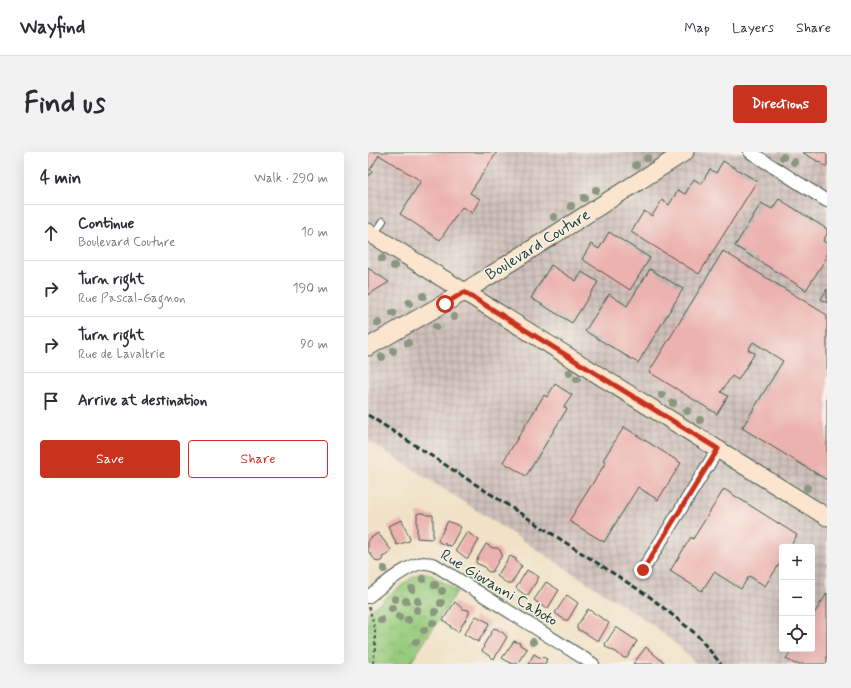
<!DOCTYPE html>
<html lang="en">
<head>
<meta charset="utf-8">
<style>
	:root { --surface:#fff; --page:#f2f2f3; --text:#2b2b33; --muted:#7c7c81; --line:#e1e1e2; --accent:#c8321e }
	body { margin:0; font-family:Mynerve,sans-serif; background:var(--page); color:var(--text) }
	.controls { position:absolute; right:12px; bottom:12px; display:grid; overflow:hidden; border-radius:4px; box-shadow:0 4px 16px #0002 }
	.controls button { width:36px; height:36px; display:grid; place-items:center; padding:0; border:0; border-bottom:1px solid var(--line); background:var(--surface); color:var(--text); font:20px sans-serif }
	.stop { position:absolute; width:12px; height:12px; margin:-9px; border:3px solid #c8321e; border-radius:50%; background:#fff }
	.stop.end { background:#c8321e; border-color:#fff; box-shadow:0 1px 4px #0008 }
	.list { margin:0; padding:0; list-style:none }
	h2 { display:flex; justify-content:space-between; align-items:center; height:52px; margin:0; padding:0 16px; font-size:17px }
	h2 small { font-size:13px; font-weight:400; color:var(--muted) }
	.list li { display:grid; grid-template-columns:26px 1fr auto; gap:12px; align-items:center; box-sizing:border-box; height:56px; padding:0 16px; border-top:1px solid var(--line) }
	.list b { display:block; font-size:15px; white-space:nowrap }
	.list p { margin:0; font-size:13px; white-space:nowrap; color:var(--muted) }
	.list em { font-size:13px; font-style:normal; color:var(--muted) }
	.actions { display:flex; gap:8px; padding:12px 16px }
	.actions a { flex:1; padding:9px 0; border:1px solid var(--accent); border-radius:4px; text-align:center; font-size:14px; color:var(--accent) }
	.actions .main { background:var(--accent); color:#fff }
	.icon { flex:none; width:22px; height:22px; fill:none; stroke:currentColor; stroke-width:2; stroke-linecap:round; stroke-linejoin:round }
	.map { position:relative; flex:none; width:459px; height:512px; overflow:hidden; border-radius:4px }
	header { display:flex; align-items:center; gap:24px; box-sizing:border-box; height:56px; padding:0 20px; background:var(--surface); border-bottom:1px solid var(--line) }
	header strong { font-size:19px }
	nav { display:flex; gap:22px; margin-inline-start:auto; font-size:14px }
	.intro { display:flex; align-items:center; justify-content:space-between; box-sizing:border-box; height:96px; padding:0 24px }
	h1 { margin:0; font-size:28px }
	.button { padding:10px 18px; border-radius:4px; background:var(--accent); color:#fff; font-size:14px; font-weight:700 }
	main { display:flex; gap:24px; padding:0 24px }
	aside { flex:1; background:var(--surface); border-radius:4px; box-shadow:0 4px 16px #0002 }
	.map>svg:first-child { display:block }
	.industrial { fill:url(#industrial-grid); fill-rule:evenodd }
	.park { fill:url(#park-crowns); stroke:#5a8458 }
	.building { fill:#ecb2b0 }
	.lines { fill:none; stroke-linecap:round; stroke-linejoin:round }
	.lane-casing { stroke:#3e564a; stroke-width:8 }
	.street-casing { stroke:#3e564a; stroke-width:14 }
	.secondary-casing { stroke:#3e564a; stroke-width:19 }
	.path { stroke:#3e564a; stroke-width:2; stroke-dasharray:3 3; stroke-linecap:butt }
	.lane { stroke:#fff; stroke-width:6 }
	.street { stroke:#fff; stroke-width:12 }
	.secondary { stroke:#fbe5cf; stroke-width:17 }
	.rail { stroke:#1f3d34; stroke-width:3; stroke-dasharray:6 3; stroke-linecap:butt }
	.tree { fill:#8b977e }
	.route { stroke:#c8321e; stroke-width:5 }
	.labels { text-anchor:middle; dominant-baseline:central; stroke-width:3; stroke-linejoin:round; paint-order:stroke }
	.street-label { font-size:16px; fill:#1f3d34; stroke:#f7f3e8 }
</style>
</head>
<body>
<header>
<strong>Wayfind</strong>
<nav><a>Map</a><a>Layers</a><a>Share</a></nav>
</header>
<div class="intro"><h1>Find us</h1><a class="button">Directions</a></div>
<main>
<aside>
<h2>4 min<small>Walk · 290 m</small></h2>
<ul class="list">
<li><svg class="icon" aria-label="ahead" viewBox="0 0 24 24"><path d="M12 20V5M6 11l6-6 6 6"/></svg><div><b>Continue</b><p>Boulevard Couture</p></div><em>10 m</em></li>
<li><svg class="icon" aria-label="right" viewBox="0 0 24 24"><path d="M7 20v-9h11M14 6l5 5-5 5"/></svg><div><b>Turn right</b><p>Rue Pascal-Gagnon</p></div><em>190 m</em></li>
<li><svg class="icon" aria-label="right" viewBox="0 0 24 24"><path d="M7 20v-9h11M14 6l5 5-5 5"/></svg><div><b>Turn right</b><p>Rue de Lavaltrie</p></div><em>90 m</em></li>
<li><svg class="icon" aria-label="arrive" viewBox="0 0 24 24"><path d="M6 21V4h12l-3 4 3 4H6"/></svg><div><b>Arrive at destination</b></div></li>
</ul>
<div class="actions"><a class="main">Save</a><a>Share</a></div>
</aside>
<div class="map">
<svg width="459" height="512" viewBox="0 0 459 512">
	<defs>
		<pattern id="industrial-grid" width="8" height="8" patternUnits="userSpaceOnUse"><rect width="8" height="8" fill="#cfc0bb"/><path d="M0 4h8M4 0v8" fill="none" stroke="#a79d99"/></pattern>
		<pattern id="park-crowns" width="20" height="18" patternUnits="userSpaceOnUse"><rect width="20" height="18" fill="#96cb7d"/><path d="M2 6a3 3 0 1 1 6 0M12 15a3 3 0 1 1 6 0" fill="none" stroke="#7aa667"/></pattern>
	</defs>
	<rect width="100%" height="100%" fill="#f7f3e8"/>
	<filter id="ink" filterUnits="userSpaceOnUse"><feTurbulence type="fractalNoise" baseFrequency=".025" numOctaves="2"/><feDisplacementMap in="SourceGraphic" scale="8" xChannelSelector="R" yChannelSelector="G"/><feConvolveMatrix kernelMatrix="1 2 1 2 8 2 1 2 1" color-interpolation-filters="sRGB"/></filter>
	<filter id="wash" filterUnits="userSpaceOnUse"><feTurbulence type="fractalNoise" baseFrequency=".012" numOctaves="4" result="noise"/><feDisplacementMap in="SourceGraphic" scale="16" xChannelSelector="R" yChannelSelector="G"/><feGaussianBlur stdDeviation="0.9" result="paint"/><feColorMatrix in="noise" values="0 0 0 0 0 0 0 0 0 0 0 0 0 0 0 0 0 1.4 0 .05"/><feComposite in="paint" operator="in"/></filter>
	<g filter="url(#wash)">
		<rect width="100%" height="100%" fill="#f1e2c7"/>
		<path class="industrial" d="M0 0H459V512H328L316 499 285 473 0 288ZM414 395H444V497H414Z"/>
		<path class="park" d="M54 420 60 421 89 439 42 512H0V460L46 424Z"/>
		<g id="blocks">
			<path class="building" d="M0 0H129L102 41 112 47 104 61 94 55 72 88 32 62 53 29 11 3 2 18 4 20 0 25Z
				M434 0H459V15Z
				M355 9 389 29 331 122 263 80 276 59 284 64 294 48 301 53 310 38 317 42 326 27 333 32 342 17 348 21Z
				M411 47 459 77V82L455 89 459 91V105L438 138 367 94 393 51 404 57Z
				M241 80 282 106 262 138 214 107 223 92 231 97Z
				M355 99 459 163V328L374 276 415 209 385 190 380 198 387 201 370 228 364 224 353 240 360 244 349 262 281 220Z
				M183 113 208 129 214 120 230 130 204 171 163 146Z
				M0 116 21 130 0 143Z
				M282 117 315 137 270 211 217 179 241 142 259 154Z
				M459 137V151L453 147Z
				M187 232 204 243 196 255 199 257 158 324 135 310 176 243 179 245Z
				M256 275 313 311 290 348 270 335 236 390 201 369 238 310 235 308Z
				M356 337 429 383 422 395H414V408L397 434 381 424 373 437 346 420 334 439 302 419 323 385 325 387Z
				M51 361H56L59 363H65V385L63 387 49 386V362Z
				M34 368 42 387 41 389 29 393 20 374Z
				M80 369 93 375 83 394 77 393V391L75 392 71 390 70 388Z
				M99 380 111 388 100 406H98L88 398Z
				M10 381 24 399 17 404H15L14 408 11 410 8 409 0 399V388Z
				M118 392 125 396H129L132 398 134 403 124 420H121L118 418 117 415 108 411V409Z
				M142 404 148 407V410L154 414 143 432H140L129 424Z
				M159 418 171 425 160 443H157L148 436Z
				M178 430 191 438 180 456H177L166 448Z
				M459 441V512H427L418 507 424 497H444V465Z
				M199 443 210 451 200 468H197L187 461Z
				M87 450 95 457 101 458V462L90 480 82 475 83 474 75 468Z
				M220 457 241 471 231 488H228L219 482 209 477V474Z
				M108 464 120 470 121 473 110 490 96 482Z
				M248 475 269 489 259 506H256L248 500 238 495 237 492Z
				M126 476 129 477 133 480H134L139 485 126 507 114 499 116 495 115 494Z
				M146 489 152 491V493L159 497 149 512H144L134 506Z
				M278 495 288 504 298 512H265Z
				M166 502 173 506 174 505 179 507 177 512H160Z"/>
		</g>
	</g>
	<g filter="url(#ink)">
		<use href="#blocks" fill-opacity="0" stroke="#3e564a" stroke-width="1"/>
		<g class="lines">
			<defs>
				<path id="lane" d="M6 83 15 69"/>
				<path id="street" d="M382 0 459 49
					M275 418 350 297
					M0 445C13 435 42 410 57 411 60 411 64 412 67 413L225 512"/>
				<path id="secondary" d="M0 80 459 365
					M0 195 96 140 317 0"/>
			</defs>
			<use href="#lane" class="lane-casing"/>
			<use href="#street" class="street-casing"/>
			<use href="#secondary" class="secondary-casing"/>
			<path class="path" d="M1 455 7 477V496L5 512"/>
			<use href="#lane" class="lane"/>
			<use href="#street" class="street"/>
			<use href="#secondary" class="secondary"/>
			<path class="rail" d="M0 263 282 445 328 482 353 512"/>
		</g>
		<g class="tree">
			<circle cx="415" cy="5" r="4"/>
			<circle cx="279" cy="6" r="4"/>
			<circle cx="426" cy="10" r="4"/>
			<circle cx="268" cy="13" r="4"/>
			<circle cx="228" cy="38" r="4"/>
			<circle cx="216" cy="46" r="4"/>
			<circle cx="203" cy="54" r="4"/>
			<circle cx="186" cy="65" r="4"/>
			<circle cx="14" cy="106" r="4"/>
			<circle cx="26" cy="114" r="4"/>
			<circle cx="55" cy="144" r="4"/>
			<circle cx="41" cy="151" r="4"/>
			<circle cx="25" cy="161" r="4"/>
			<circle cx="86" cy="165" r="4"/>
			<circle cx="10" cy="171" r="4"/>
			<circle cx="68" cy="175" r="4"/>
			<circle cx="40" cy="191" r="4"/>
			<circle cx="25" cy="199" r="4"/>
			<circle cx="14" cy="205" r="4"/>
			<circle cx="201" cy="221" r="4"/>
			<circle cx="209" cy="227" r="4"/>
			<circle cx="294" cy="243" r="4"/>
			<circle cx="305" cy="251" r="4"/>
			<circle cx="319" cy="259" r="4"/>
			<circle cx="332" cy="268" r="4"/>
			<circle cx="439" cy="336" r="4"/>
			<circle cx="16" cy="417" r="4"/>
			<circle cx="55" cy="427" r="4"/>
			<circle cx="67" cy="433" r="4"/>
			<circle cx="44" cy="437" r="4"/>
			<circle cx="74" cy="439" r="4"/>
			<circle cx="27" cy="447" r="4"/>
			<circle cx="38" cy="449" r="4"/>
			<circle cx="50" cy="449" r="4"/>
			<circle cx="73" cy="451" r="4"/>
			<circle cx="24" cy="456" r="4"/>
			<circle cx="49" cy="458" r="4"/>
			<circle cx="67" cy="460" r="4"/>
			<circle cx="31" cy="465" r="4"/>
			<circle cx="13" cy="468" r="4"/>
			<circle cx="40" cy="468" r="4"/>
			<circle cx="65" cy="471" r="4"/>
			<circle cx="56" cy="478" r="4"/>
			<circle cx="48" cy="490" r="4"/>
			<circle cx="165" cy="490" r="4"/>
		</g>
	</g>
	<g class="lines" filter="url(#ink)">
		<path class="route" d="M77 152 96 140 350 297 275 418"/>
	</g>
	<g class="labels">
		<g class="street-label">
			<text transform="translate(170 93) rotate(-32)">Boulevard Couture</text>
			<text transform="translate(131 436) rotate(31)">Rue Giovanni Caboto</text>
		</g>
	</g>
</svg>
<div class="controls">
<button>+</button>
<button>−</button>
<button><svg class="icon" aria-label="locate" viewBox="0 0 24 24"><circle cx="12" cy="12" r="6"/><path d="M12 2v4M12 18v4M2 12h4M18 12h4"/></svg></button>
</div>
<div class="stop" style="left:77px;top:152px"></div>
<div class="stop end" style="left:275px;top:418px"></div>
</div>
</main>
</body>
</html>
